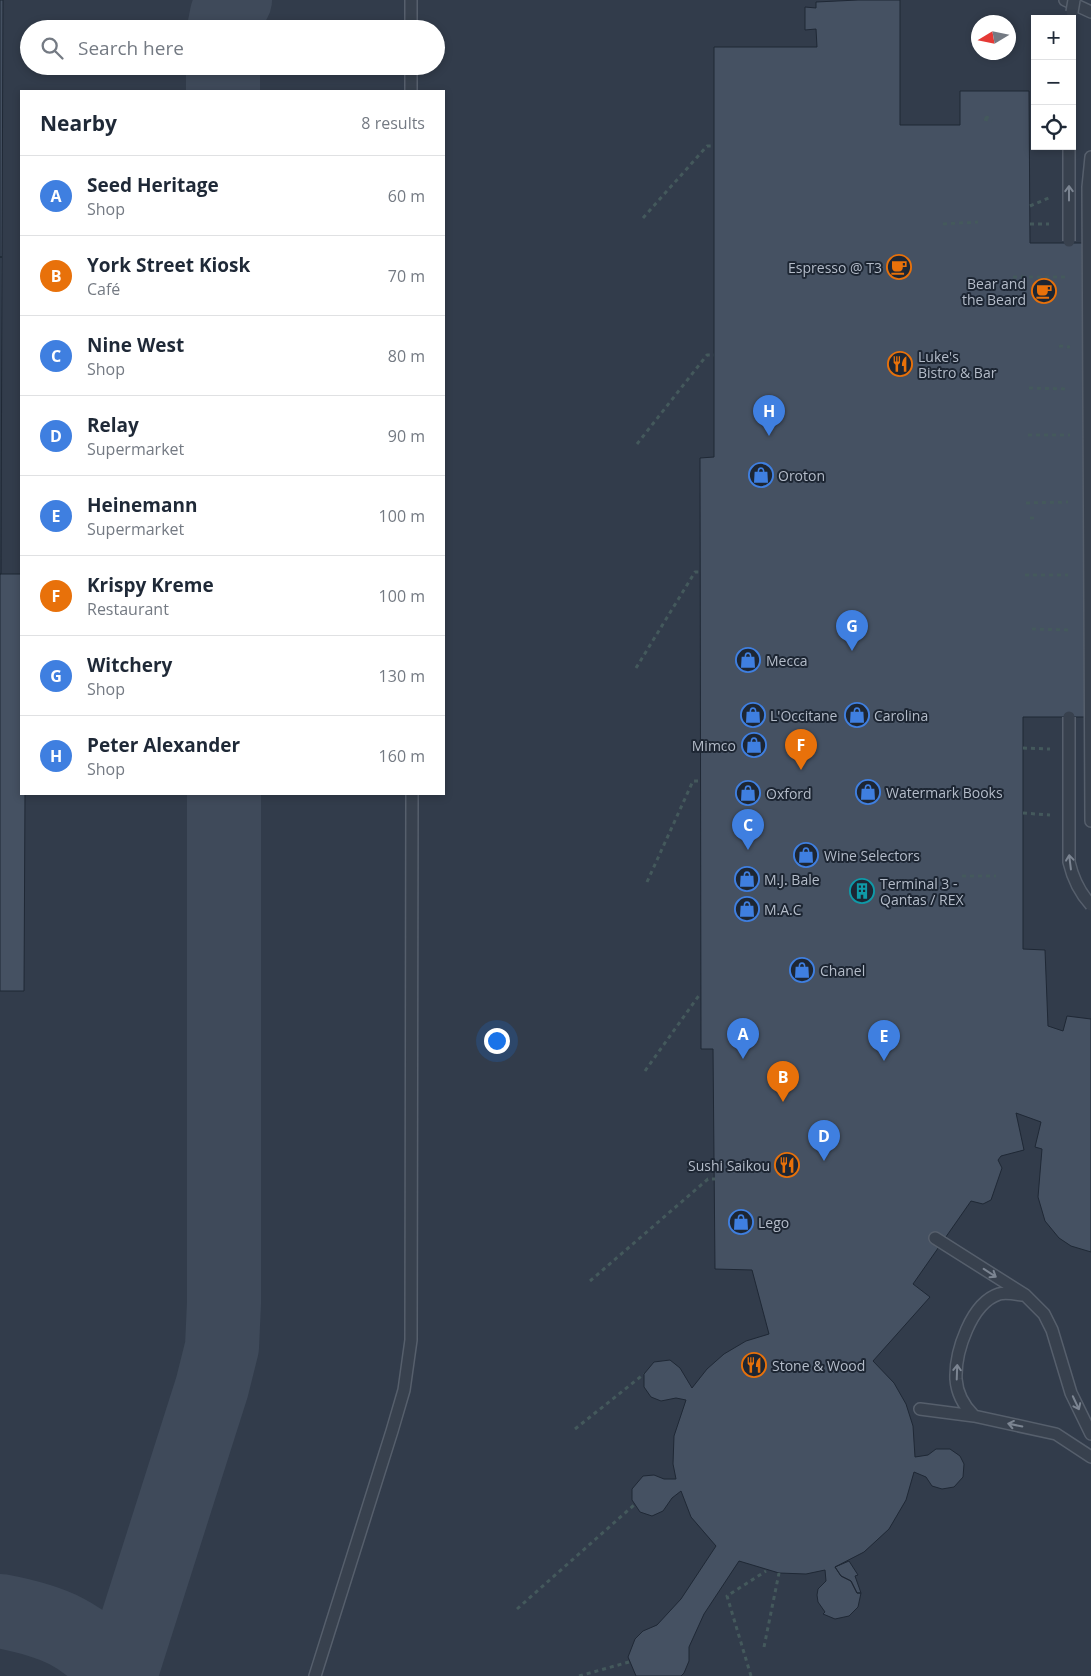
<!DOCTYPE html>
<html lang="en">
<head>
<meta charset="utf-8">
<style>
	:root { --surface:#fff; --page:#f6f6f7; --text:#1f2937; --muted:#747a83; --line:#e0e1e3; --accent:#4f688e }
	body { margin:0; font-family:"Open Sans",sans-serif; background:var(--page); color:var(--text) }
	.controls { position:absolute; right:15px; top:15px; display:grid; overflow:hidden; border-radius:0px; box-shadow:0 2px 8px #0003 }
	.controls button { width:45px; height:45px; display:grid; place-items:center; padding:0; border:0; border-bottom:1px solid var(--line); background:var(--surface); color:var(--text); font:25px sans-serif }
	.compass { position:absolute; left:971px; top:15px; width:45px; height:45px; border-radius:50%; background:var(--surface); box-shadow:0 2px 8px #0003; rotate:260deg }
	.you { position:absolute; left:496px; top:1040px; width:18px; height:18px; margin:-12px; border:4px solid #fff; border-radius:50%; background:#1a73e8; box-shadow:0 0 0 8px #1a73e833 }
	.badge { display:grid; place-items:center; width:32px; height:32px; border-radius:50%; background:var(--accent); color:#fff; font-size:16px; font-weight:700 }
	.pin { position:absolute; translate:-50% -41px; filter:drop-shadow(0 1px 2px #0008) }
	.pin::after { content:''; position:absolute; top:26px; width:18px; height:15px; background:inherit; clip-path:polygon(0 0,100% 0,50% 100%) }
	.list { margin:0; padding:0; list-style:none }
	h2 { display:flex; justify-content:space-between; align-items:center; height:65px; margin:0; padding:0 20px; font-size:21px }
	h2 small { font-size:16px; font-weight:400; color:var(--muted) }
	.list li { display:grid; grid-template-columns:32px 1fr auto; gap:15px; align-items:center; box-sizing:border-box; height:80px; padding:0 20px; border-top:1px solid var(--line) }
	.list b { display:block; font-size:19px; white-space:nowrap }
	.list p { margin:0; font-size:16px; white-space:nowrap; color:var(--muted) }
	.list em { font-size:16px; font-style:normal; color:var(--muted) }
	.icon { flex:none; width:28px; height:28px; fill:none; stroke:currentColor; stroke-width:2; stroke-linecap:round; stroke-linejoin:round }
	.map { position:relative; flex:none; width:1091px; height:1676px; overflow:hidden }
	.search { position:absolute; background:var(--surface); box-shadow:0 2px 8px #0003; left:20px; top:20px; width:425px; height:55px; display:flex; align-items:center; gap:12px; box-sizing:border-box; padding:0 18px; border-radius:28px; color:var(--muted); font-size:19px }
	.panel { position:absolute; background:var(--surface); box-shadow:0 2px 8px #0003; left:20px; top:90px; width:425px; height:705px; border-radius:0px }
	.map>svg:first-child { display:block }
	.airport { fill:#323c4b; fill-rule:evenodd }
	.lines { fill:none; stroke-linecap:round; stroke-linejoin:round }
	.taxiway { stroke:#3f4a5a; stroke-width:74 }
	.building { fill:#455162; stroke:#1f2835 }
	.lane-casing { stroke:#565f6c; stroke-width:14 }
	.path { stroke:#44595c; stroke-width:3; stroke-dasharray:4 4; stroke-linecap:butt }
	.lane { stroke:#38414e; stroke-width:11 }
	.lane-bridge-casing { stroke:#565f6c; stroke-width:14; stroke-linecap:butt }
	.lane-bridge { stroke:#38414e; stroke-width:11 }
	.oneway { stroke:#7c8592 }
	.labels { text-anchor:middle; dominant-baseline:central; stroke-width:4; stroke-linejoin:round; paint-order:stroke }
	.poi-label { font-size:14px; fill:#b4bcc9; stroke:#1d2633; text-anchor:start }
</style>
</head>
<body>
<div class="map">
<svg width="1091" height="1676" viewBox="0 0 1091 1676">
	<rect width="100%" height="100%" fill="#242f3e"/>
	<path class="airport" d="M0 0H1091V1676H0ZM1035 19H1072V146H1035ZM978 22H1008V52H978ZM29 29H436V66H29ZM21 91H444V794H21Z"/>
	<g class="lines">
		<path class="taxiway" d="M224 29 227 14 235 0
			M223 91V66
			M0 1611C54 1621 84 1634 120 1676
			M120 1676 212 1387 222 1347 224 1303V794"/>
	</g>
	<path class="building" d="M0 0H3L2 257H0Z
		M858 0H900V125H960V91H1029L1030 243H1091V717H1023V949L1045 950 1048 1026 1063 1031 1067 1016 1091 1019V1252L1071 1246 1059 1238 1045 1221 1038 1197 1042 1149 1035 1147 1041 1122 1016 1113 1024 1150 1001 1156 998 1160 1002 1168 991 1200 983 1204 971 1201 913 1284 930 1297 873 1361 894 1383 906 1404 913 1426 915 1457 928 1455 936 1449H950L960 1456 964 1464 963 1477 954 1487 942 1489 932 1486 926 1477 914 1472 906 1500 889 1529 864 1552 835 1567 841 1576 851 1581 857 1593H861L858 1607 849 1616 835 1619 823 1614 825 1612 818 1602 817 1595 818 1589 826 1581 825 1570 806 1574 779 1573 739 1561 704 1614 689 1647V1661L684 1673 681 1676H636L628 1657 635 1639 643 1631 657 1625 681 1599 716 1546 691 1517 681 1491 672 1498 663 1511 652 1516 640 1512 632 1500V1489L643 1476 654 1475 664 1479H676L673 1464 674 1436 686 1400 676 1398 661 1401 651 1397 644 1387V1374L654 1362 670 1360 680 1368 692 1388 707 1369 724 1354 746 1341 769 1334 752 1270 715 1269 713 1049H701L700 458 714 457V47H817L816 29 805 30V7L816 8V2Z
		M0 257H2L1 574H0Z
		M0 574H21V794H25L24 991H0Z
		M849 1561 858 1575 855 1576 861 1593H857L851 1581 841 1576 835 1567Z"/>
	<g class="lines">
		<defs>
			<path id="lane" d="M1065 0 1091 12
				M411 29V0
				M411 66V91
				M1091 157 1088 187 1091 821
				M935 1238 1025 1295 1044 1314 1052 1330 1071 1393 1091 1434
				M920 1409 974 1416 1056 1434 1091 1457
				M974 1416C964 1406 957 1394 956 1379 955 1352 971 1303 999 1294 1006 1292 1015 1294 1022 1295
				M315 1676 392 1431 404 1390 411 1340 412 794"/>
		</defs>
		<use href="#lane" class="lane-casing"/>
		<path class="path" d="M985 118 992 116
			M984 119 992 121
			M1030 206 1051 197
			M643 218 707 146H714
			M943 224 978 222
			M1030 224H1049
			M1013 277H1069
			M1059 346 1070 347
			M1029 388 1068 389
			M1028 435H1070
			M637 444 707 355H714
			M1026 503 1068 502
			M1030 518H1038
			M1025 575H1068
			M1032 629 1071 630
			M636 668 695 572H700
			M1023 748 1050 749
			M1023 813 1050 815
			M962 876H996
			M647 882 693 781H701
			M645 1071 700 994
			M590 1281 708 1179H715
			M575 1429 644 1374
			M517 1609 634 1505
			M764 1647 779 1573
			M579 1676 629 1662
			M751 1676 727 1596 766 1571"/>
		<use href="#lane" class="lane"/>
		<defs>
			<path id="lane-bridge" d="M1072 12 1074 0
				M1069 241V146
				M1069 717V862C1073 879 1079 892 1091 905"/>
		</defs>
		<use href="#lane-bridge" class="lane-bridge-casing"/>
		<use href="#lane-bridge" class="lane-bridge"/>
	</g>
	<defs><path id="oneway-shaft" d="M-6 0H5M1.5-3L5.5 0L1.5 3" fill="none" stroke-width="1.6" stroke-linecap="round" stroke-linejoin="round" transform="scale(1.25)"/></defs>
	<g class="oneway">
		<use href="#oneway-shaft" transform="translate(1069 193) rotate(-90)"/>
		<use href="#oneway-shaft" transform="translate(1070 862) rotate(-97)"/>
		<use href="#oneway-shaft" transform="translate(990 1273) rotate(33)"/>
		<use href="#oneway-shaft" transform="translate(957 1372) rotate(-88)"/>
		<use href="#oneway-shaft" transform="translate(1076 1403) rotate(65)"/>
		<use href="#oneway-shaft" transform="translate(1015 1425) rotate(-168)"/>
	</g>
	<defs>
		<symbol id="cafe-ring" viewBox="-11 -11 22 22"><circle r="9.5" fill="#1d2633" stroke="#e8710a" stroke-width="1.5"/><path d="M-5.5-4.5H6V0H3Q3 3.5 0 3.5H-2.5Q-5.5 3.5-5.5 0ZM3-3.2v2h1.7v-2ZM-6 4.5H4V6H-6Z" fill="#e8710a"/></symbol>
		<symbol id="restaurant-ring" viewBox="-11 -11 22 22"><circle r="9.5" fill="#1d2633" stroke="#e8710a" stroke-width="1.5"/><path d="M-5-6h1v4h1v-4h1v4h1v-4h1v5L-1.5 .5V6h-2V.5L-5-1ZM5-6V6H3V1.5H1.5Q1.5-4 5-6Z" fill="#e8710a"/></symbol>
		<symbol id="shop-ring" viewBox="-11 -11 22 22"><circle r="9.5" fill="#1d2633" stroke="#3f7fe0" stroke-width="1.5"/><path d="M-5-2.5h2.3a2.7 3.5 0 0 1 5.4 0H5L5.5 6h-11ZM-1.5-2.5h3a1.5 2.3 0 0 0-3 0Z" fill="#3f7fe0"/></symbol>
		<symbol id="building-ring" viewBox="-11 -11 22 22"><circle r="9.5" fill="#1d2633" stroke="#0f9aa8" stroke-width="1.5"/><path d="M-4-6H4V6H1V3H-1V6H-4ZM-2.5-4.3h1.7v1.8h-1.7ZM.8-4.3h1.7v1.8H.8ZM-2.5-1h1.7V.8h-1.7ZM.8-1h1.7V.8H.8Z" fill="#0f9aa8"/></symbol>
	</defs>
	<g fill-rule="evenodd">
		<use href="#cafe-ring" x="885" y="253" width="28" height="28"/>
		<use href="#cafe-ring" x="1030" y="277" width="28" height="28"/>
		<use href="#restaurant-ring" x="886" y="350" width="28" height="28"/>
		<use href="#shop-ring" x="747" y="461" width="28" height="28"/>
		<use href="#shop-ring" x="734" y="646" width="28" height="28"/>
		<use href="#shop-ring" x="739" y="701" width="28" height="28"/>
		<use href="#shop-ring" x="843" y="701" width="28" height="28"/>
		<use href="#shop-ring" x="740" y="731" width="28" height="28"/>
		<use href="#shop-ring" x="854" y="778" width="28" height="28"/>
		<use href="#shop-ring" x="734" y="779" width="28" height="28"/>
		<use href="#shop-ring" x="792" y="841" width="28" height="28"/>
		<use href="#shop-ring" x="733" y="865" width="28" height="28"/>
		<use href="#building-ring" x="848" y="877" width="28" height="28"/>
		<use href="#shop-ring" x="733" y="895" width="28" height="28"/>
		<use href="#shop-ring" x="788" y="956" width="28" height="28"/>
		<use href="#restaurant-ring" x="773" y="1151" width="28" height="28"/>
		<use href="#shop-ring" x="727" y="1208" width="28" height="28"/>
		<use href="#restaurant-ring" x="740" y="1351" width="28" height="28"/>
	</g>
	<g class="labels">
		<g class="poi-label">
			<text x="882" y="267" text-anchor="end">Espresso @ T3</text>
			<text x="1026" y="283" text-anchor="end">Bear and<tspan x="1026" dy="16">the Beard</tspan></text>
			<text x="918" y="356">Luke's<tspan x="918" dy="16">Bistro &amp; Bar</tspan></text>
			<text x="778" y="475">Oroton</text>
			<text x="766" y="660">Mecca</text>
			<text x="770" y="715">L'Occitane</text>
			<text x="874" y="715">Carolina</text>
			<text x="736" y="745" text-anchor="end">Mimco</text>
			<text x="886" y="792">Watermark Books</text>
			<text x="766" y="793">Oxford</text>
			<text x="824" y="855">Wine Selectors</text>
			<text x="764" y="879">M.J. Bale</text>
			<text x="880" y="883">Terminal 3 -<tspan x="880" dy="16">Qantas / REX</tspan></text>
			<text x="764" y="909">M.A.C</text>
			<text x="820" y="970">Chanel</text>
			<text x="770" y="1165" text-anchor="end">Sushi Saikou</text>
			<text x="758" y="1222">Lego</text>
			<text x="772" y="1365">Stone &amp; Wood</text>
		</g>
	</g>
</svg>
<div class="controls">
<button>+</button>
<button>−</button>
<button><svg class="icon" aria-label="locate" viewBox="0 0 24 24"><circle cx="12" cy="12" r="6"/><path d="M12 2v4M12 18v4M2 12h4M18 12h4"/></svg></button>
</div>
<svg class="compass" viewBox="-18 -18 36 36"><path d="M0-13l5 13h-10z" fill="#e53935"/><path d="M0 13l5-13h-10z" fill="#747a83"/></svg>
<div class="you"></div>
<div class="pin badge" style="left:743px;top:1059px;background:#3f7fe0">A</div>
<div class="pin badge" style="left:783px;top:1102px;background:#e8710a">B</div>
<div class="pin badge" style="left:748px;top:850px;background:#3f7fe0">C</div>
<div class="pin badge" style="left:824px;top:1161px;background:#3f7fe0">D</div>
<div class="pin badge" style="left:884px;top:1061px;background:#3f7fe0">E</div>
<div class="pin badge" style="left:801px;top:770px;background:#e8710a">F</div>
<div class="pin badge" style="left:852px;top:651px;background:#3f7fe0">G</div>
<div class="pin badge" style="left:769px;top:436px;background:#3f7fe0">H</div>
<div class="search"><svg class="icon" aria-label="search" viewBox="0 0 24 24"><circle cx="10" cy="10" r="6"/><path d="M15 15l6 6"/></svg>Search here</div>
<section class="panel">
<h2>Nearby<small>8 results</small></h2>
<ul class="list">
<li><span class="badge" style="background:#3f7fe0">A</span><div><b>Seed Heritage</b><p>Shop</p></div><em>60 m</em></li>
<li><span class="badge" style="background:#e8710a">B</span><div><b>York Street Kiosk</b><p>Café</p></div><em>70 m</em></li>
<li><span class="badge" style="background:#3f7fe0">C</span><div><b>Nine West</b><p>Shop</p></div><em>80 m</em></li>
<li><span class="badge" style="background:#3f7fe0">D</span><div><b>Relay</b><p>Supermarket</p></div><em>90 m</em></li>
<li><span class="badge" style="background:#3f7fe0">E</span><div><b>Heinemann</b><p>Supermarket</p></div><em>100 m</em></li>
<li><span class="badge" style="background:#e8710a">F</span><div><b>Krispy Kreme</b><p>Restaurant</p></div><em>100 m</em></li>
<li><span class="badge" style="background:#3f7fe0">G</span><div><b>Witchery</b><p>Shop</p></div><em>130 m</em></li>
<li><span class="badge" style="background:#3f7fe0">H</span><div><b>Peter Alexander</b><p>Shop</p></div><em>160 m</em></li>
</ul>
</section>
</div>
</body>
</html>
